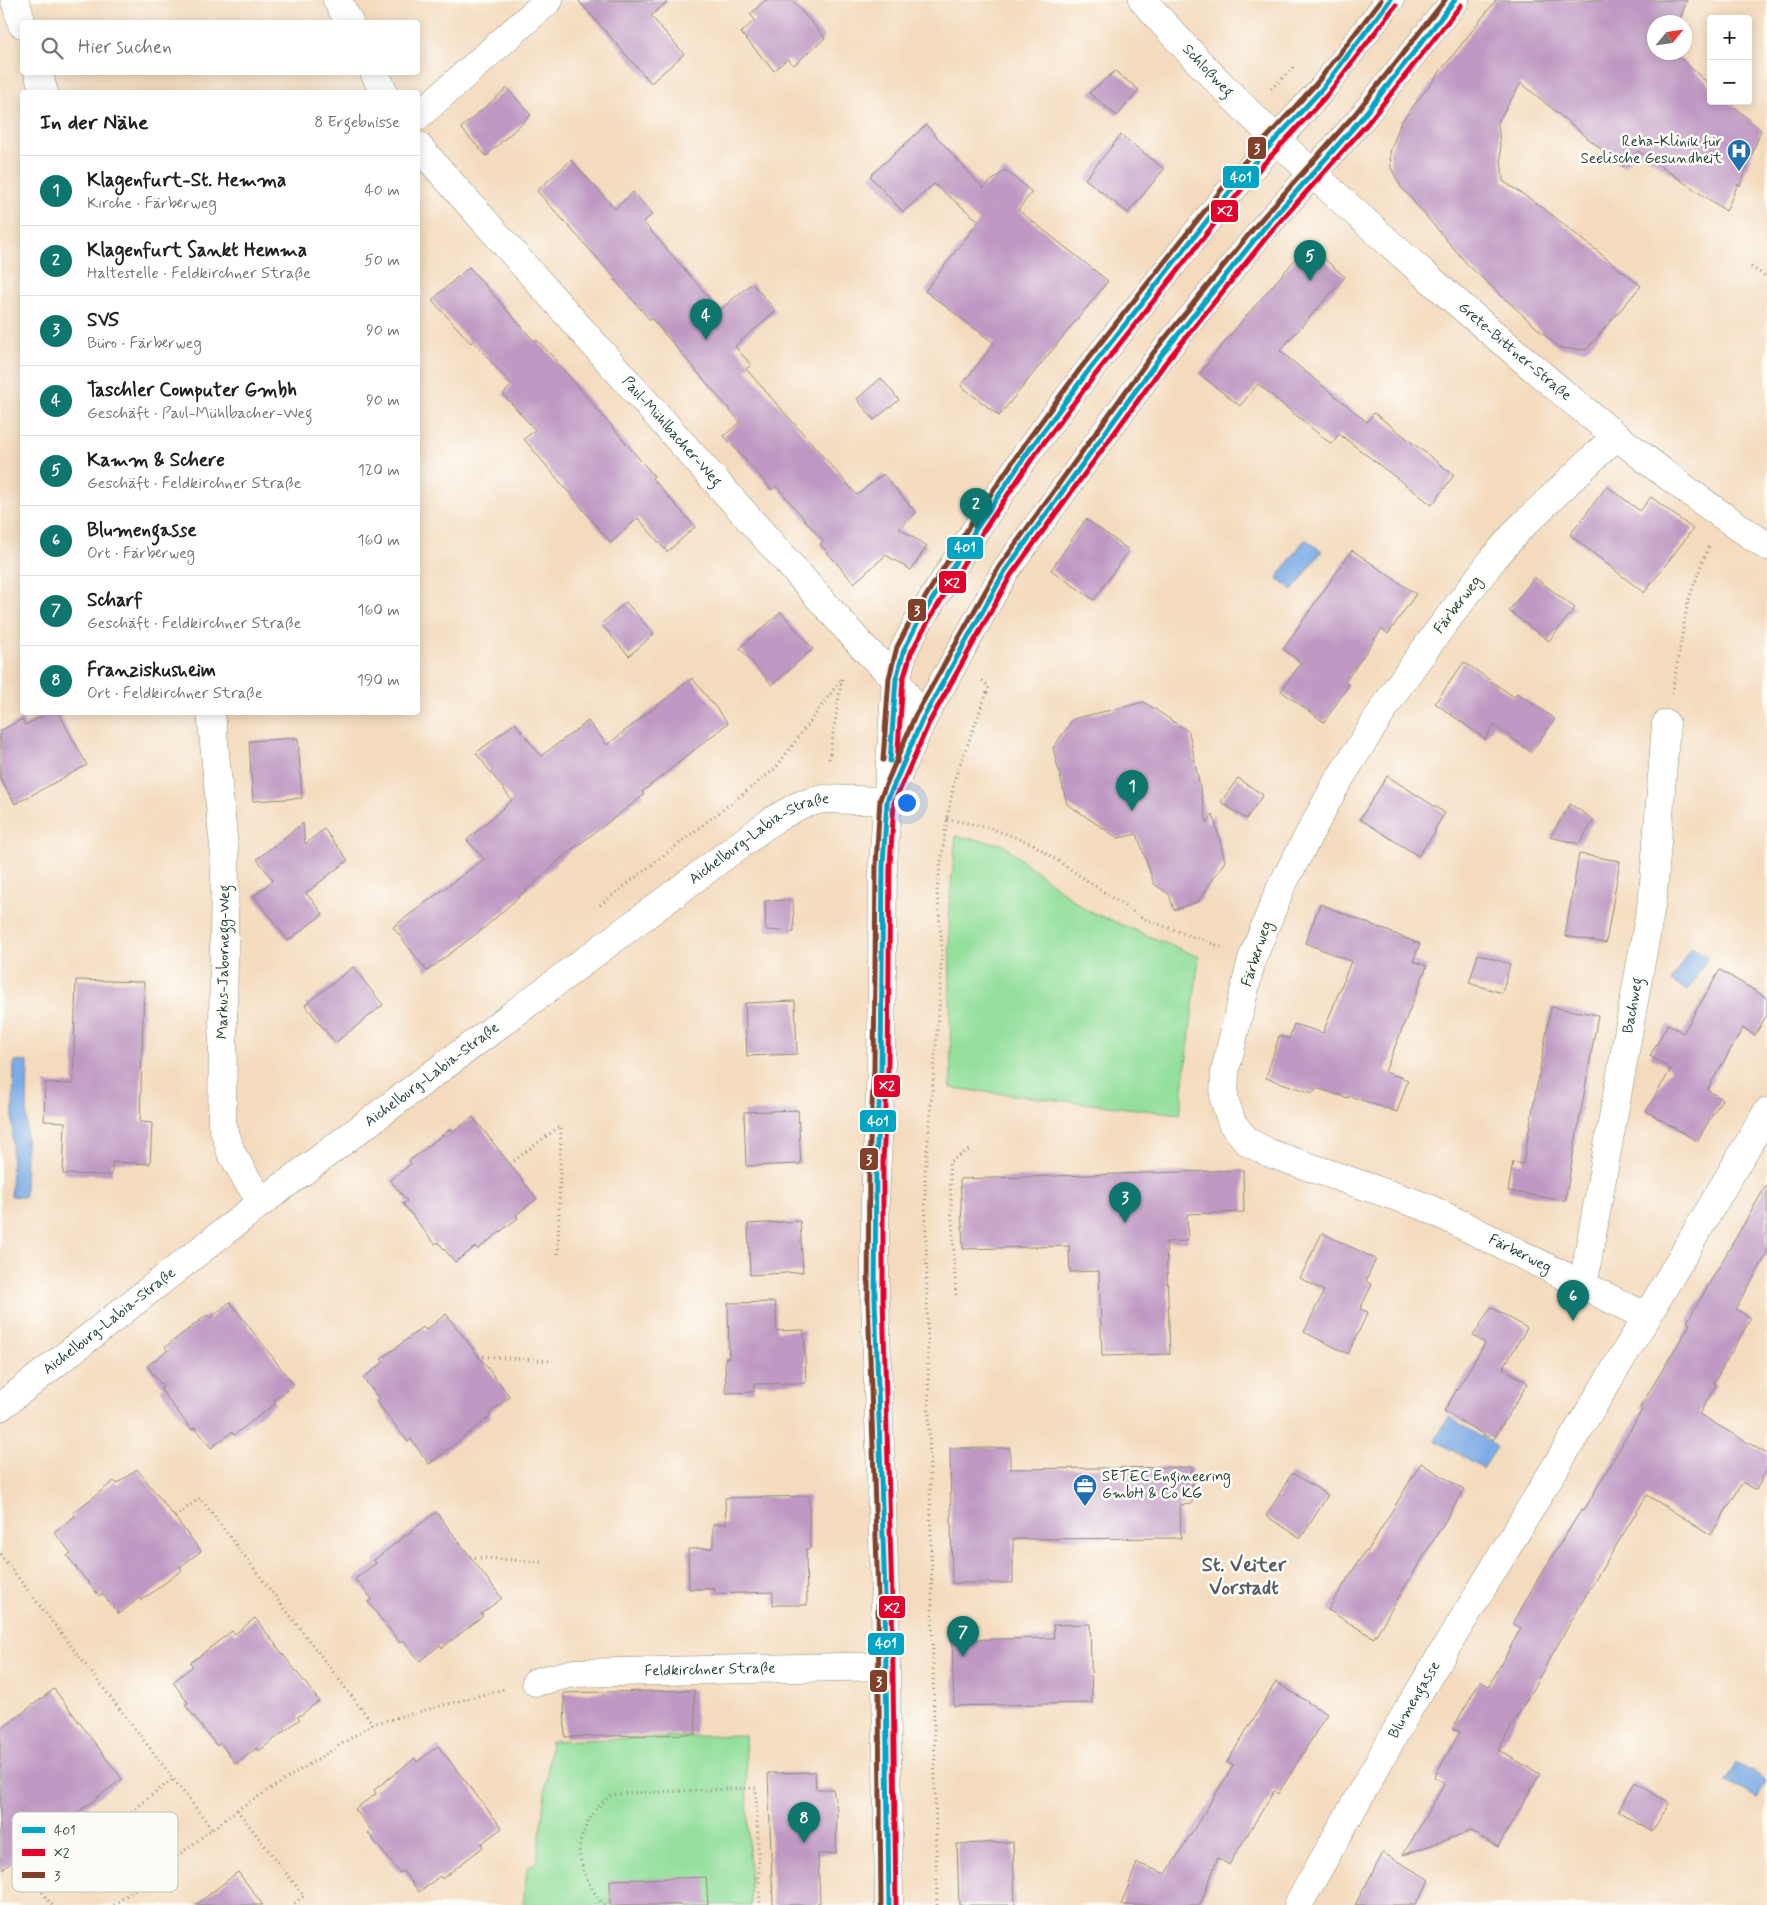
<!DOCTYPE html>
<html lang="de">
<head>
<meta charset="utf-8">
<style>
	:root { --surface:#fff; --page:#f6f6f6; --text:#202124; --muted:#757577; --line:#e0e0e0; --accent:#0f766e }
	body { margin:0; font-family:Mynerve,sans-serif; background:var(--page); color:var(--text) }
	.controls { position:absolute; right:15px; top:15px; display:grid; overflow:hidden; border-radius:5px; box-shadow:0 2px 12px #0003 }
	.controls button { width:45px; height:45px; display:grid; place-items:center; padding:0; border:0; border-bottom:1px solid var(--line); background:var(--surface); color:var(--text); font:25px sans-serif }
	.compass { position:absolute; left:1647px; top:15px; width:45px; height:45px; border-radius:50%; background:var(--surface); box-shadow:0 2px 12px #0003; rotate:61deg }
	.you { position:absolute; left:906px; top:802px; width:18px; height:18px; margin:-12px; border:4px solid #fff; border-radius:50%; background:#1a73e8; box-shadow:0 0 0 8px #1a73e833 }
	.badge { display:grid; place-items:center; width:32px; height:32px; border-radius:50%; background:var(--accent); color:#fff; font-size:16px; font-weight:700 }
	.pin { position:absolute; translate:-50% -41px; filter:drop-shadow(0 1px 2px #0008) }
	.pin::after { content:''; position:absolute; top:26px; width:18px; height:15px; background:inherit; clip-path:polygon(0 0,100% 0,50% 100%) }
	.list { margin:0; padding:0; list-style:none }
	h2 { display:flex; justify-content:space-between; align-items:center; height:65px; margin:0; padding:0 20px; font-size:21px }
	h2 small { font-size:16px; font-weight:400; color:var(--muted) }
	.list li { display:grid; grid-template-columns:32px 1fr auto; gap:15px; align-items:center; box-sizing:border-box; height:70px; padding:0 20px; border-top:1px solid var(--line) }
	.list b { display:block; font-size:19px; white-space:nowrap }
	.list p { margin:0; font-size:16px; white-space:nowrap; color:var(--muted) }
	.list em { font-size:16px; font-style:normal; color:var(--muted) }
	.icon { flex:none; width:28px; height:28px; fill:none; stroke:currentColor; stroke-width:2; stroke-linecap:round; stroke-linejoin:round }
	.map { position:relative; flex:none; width:1767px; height:1905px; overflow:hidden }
	.search { position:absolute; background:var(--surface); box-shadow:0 2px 12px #0003; left:20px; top:20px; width:400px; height:55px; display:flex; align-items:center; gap:12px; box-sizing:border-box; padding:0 18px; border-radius:5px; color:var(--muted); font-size:19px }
	.panel { position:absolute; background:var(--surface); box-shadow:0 2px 12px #0003; left:20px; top:90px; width:400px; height:625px; border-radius:5px }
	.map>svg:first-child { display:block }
	.green { fill:#93df9b; stroke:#598e68 }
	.water { fill:#7babe5; stroke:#4d748c }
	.building { fill:#bf99c3 }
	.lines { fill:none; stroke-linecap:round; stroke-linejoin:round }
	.minor-casing { stroke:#8a8c79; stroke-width:29 }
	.major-casing { stroke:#8a8c79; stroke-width:29 }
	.path { stroke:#8a8c79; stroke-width:3; stroke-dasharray:1 4; stroke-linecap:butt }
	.minor { stroke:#fff; stroke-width:28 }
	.major { stroke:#fff; stroke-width:28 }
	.bus-1-casing { stroke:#fdfcf7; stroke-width:9 }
	.bus-2-casing { stroke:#fdfcf7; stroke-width:9 }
	.bus-3-casing { stroke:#fdfcf7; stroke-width:9 }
	.bus-1 { stroke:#02a4c6; stroke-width:5 }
	.bus-2 { stroke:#e4002b; stroke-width:5 }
	.bus-3 { stroke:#81412b; stroke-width:5 }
	.labels { text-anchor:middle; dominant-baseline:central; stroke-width:5; stroke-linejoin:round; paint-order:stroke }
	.street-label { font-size:15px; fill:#1f3d34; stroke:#fdfcf7 }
	.poi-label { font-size:15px; fill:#1f3d34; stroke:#fdfcf7; text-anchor:end }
	.district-label { font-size:20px; font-weight:bold; fill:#575d66; stroke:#fdfcf7 }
	.key { fill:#fdfcf7; stroke:#bac3bc; stroke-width:1 }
	.key-label { font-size:14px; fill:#1f3d34 }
	.line-badge { stroke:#fdfcf7; stroke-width:2 }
	.badge-label { font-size:14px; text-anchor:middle; font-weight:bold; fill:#fff }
</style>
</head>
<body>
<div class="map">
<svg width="1767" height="1905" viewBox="0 0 1767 1905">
	<rect width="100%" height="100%" fill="#fdfcf7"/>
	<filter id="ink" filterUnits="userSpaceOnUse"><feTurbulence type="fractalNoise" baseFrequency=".02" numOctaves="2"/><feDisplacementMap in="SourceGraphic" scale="10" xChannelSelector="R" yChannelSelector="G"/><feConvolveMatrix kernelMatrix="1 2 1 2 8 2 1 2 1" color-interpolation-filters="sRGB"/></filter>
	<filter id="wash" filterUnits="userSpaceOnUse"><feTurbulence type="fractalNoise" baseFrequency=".0096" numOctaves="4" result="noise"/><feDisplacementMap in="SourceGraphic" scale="20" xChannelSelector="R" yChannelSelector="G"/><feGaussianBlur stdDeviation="1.12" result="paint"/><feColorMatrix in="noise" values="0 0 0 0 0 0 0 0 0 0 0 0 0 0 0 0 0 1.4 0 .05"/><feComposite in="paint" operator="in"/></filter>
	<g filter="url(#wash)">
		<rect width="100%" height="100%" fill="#f4dbbe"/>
		<path class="green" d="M956 836 1002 844 1086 910 1199 957 1180 1114 951 1088 949 907Z
			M745 1735 751 1905H523L527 1868 537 1861 551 1741Z"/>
		<path class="water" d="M1305 539 1322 551 1293 590 1277 578Z
			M1691 947 1708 957 1688 991 1671 981Z
			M14 1061 28 1062 25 1197 11 1196Z
			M1449 1417 1497 1447 1483 1469 1435 1440Z
			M1736 1763 1767 1780 1758 1799 1726 1782Z"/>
		<g id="blocks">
			<path class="building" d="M578 0H669L651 16 684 54 651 83Z
				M766 0H792L825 38 794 65 787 59 774 71 741 33 755 20 750 14Z
				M1496 0H1687L1679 22H1654V52H1673L1711 86V101H1728L1761 130 1740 186 1738 184 1726 211 1638 151 1623 167 1521 83 1498 122 1503 181 1542 207 1641 286 1586 350 1559 348 1468 265 1401 187 1391 168 1390 152 1401 122Z
				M1115 71 1139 90 1117 116 1089 93Z
				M507 88 531 115 486 156 461 128Z
				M926 125 983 188 1005 170 1032 192 1018 210 1108 281 999 416 961 386 994 343 925 291 979 221 934 184 903 212 870 176Z
				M1121 135 1164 169 1128 213 1085 179Z
				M571 160 615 209 633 192 653 214 643 222 720 310 752 283 776 311 735 346 751 365 746 369 857 495 883 474 916 513 899 528 927 546 911 570 886 555 854 583 820 544 823 541 776 486 772 490 724 436 740 422 652 319 650 320 614 279 615 278 537 191Z
				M1308 245 1345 277 1280 351 1367 422 1374 413 1454 475 1432 505 1339 434 1331 444 1258 384 1240 406 1199 374 1241 322Z
				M469 267 535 342 537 340 551 355 654 476 652 478 695 527 667 552 638 518 611 543 524 439 535 430 503 394 512 385 473 341 471 343 432 300Z
				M881 378 899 400 874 420 857 399Z
				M1607 486 1640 511 1651 497 1693 529 1644 593 1570 535Z
				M1086 519 1129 550 1094 600 1051 570Z
				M1352 550 1416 594 1388 634 1382 629 1345 682 1349 685 1324 722 1281 691 1301 663 1283 649Z
				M1534 577 1575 608 1549 641 1509 611Z
				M626 602 654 634 629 656 601 624Z
				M781 612 813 649 772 685 740 648Z
				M1464 662 1514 697 1517 693 1555 719 1531 752 1494 725 1485 739 1435 703Z
				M692 678 728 723 642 792 644 795 556 862 557 863 484 928 427 971 393 927 484 859 467 840 512 800 476 753 515 723 541 756 588 721 607 745Z
				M1144 702 1189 732 1207 823 1213 814 1225 861 1199 901 1174 910 1169 894 1154 884 1137 834 1118 838 1067 804 1053 748 1073 719Z
				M49 712H58L87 765 15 804 0 778V731L22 719 25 725Z
				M298 738 302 798 253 801 249 741Z
				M1387 776 1445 813 1434 830 1436 831 1418 856 1360 819Z
				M1238 778 1263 795 1246 819 1221 802Z
				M1570 804 1594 820 1579 844 1550 837Z
				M303 823 305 844 324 829 348 860 306 893 323 914 288 941 254 896 273 880 257 859Z
				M1579 854 1620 861 1606 943 1565 936Z
				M793 900 794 932 766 930 765 901Z
				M1320 904 1420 944 1413 961 1427 966 1385 1072 1408 1080 1397 1112 1349 1096 1348 1098 1316 1088 1313 1093 1266 1078 1279 1036 1289 1039 1294 1024 1323 1033 1351 961 1305 943Z
				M1478 954 1510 964 1502 993 1469 983Z
				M353 967 383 1005 335 1043 305 1005Z
				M1720 970 1767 998V1015L1755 1035 1743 1028 1707 1090 1722 1099 1697 1141 1646 1111 1671 1069 1650 1056 1668 1024 1683 1033Z
				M76 980 144 982 140 1122 152 1123 150 1164 112 1162V1175L63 1174 65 1122 44 1121 45 1083 73 1084Z
				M795 1001 797 1054 747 1056 745 1003Z
				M1551 1007 1598 1015 1565 1201 1508 1191 1513 1162 1523 1164Z
				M798 1110 801 1164 746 1166 744 1112Z
				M473 1117 537 1199 516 1215 518 1218 478 1249 475 1247 455 1262 438 1242 435 1244 403 1204 407 1201 390 1180 411 1164 409 1161 450 1129 453 1132Z
				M1243 1170 1244 1212 1187 1214 1188 1241 1166 1242 1170 1354 1102 1356 1099 1271 1070 1272 1069 1246 963 1249 960 1179Z
				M1767 1184V1254L1736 1309 1751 1318 1714 1383 1716 1385 1699 1414 1767 1454V1470L1756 1490 1743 1482 1711 1535 1647 1495 1586 1595 1498 1750 1540 1774 1498 1847 1471 1831 1403 1855 1445 1783 1434 1777 1460 1732 1453 1728 1480 1681 1489 1686 1521 1628 1513 1624 1536 1582 1582 1509 1584 1510 1643 1408 1640 1407 1690 1324 1687 1322Z
				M800 1221 803 1272 750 1275 748 1224Z
				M1322 1233 1376 1259 1366 1281 1372 1285 1360 1309 1368 1312 1348 1354 1304 1332 1324 1291 1300 1278Z
				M230 1302 294 1385 273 1401 276 1403 234 1435 232 1432 211 1448 195 1427 192 1430 160 1389 163 1387 147 1366 168 1350 165 1347 207 1315 210 1318Z
				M775 1302 777 1331 804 1330 806 1383 754 1384V1392L726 1393 725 1358H729L728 1303Z
				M1491 1307 1527 1328 1503 1368 1528 1383 1493 1440 1444 1411 1485 1343 1473 1336Z
				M446 1314 510 1397 489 1413 491 1416 429 1464 411 1439 408 1442 376 1401 379 1399 363 1378 384 1362 381 1359 423 1327 426 1330Z
				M950 1448H1010V1469L1192 1467V1504L1180 1505 1181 1538 1013 1539V1583H952Z
				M1421 1463 1464 1490 1374 1638 1328 1610 1365 1551 1367 1552Z
				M137 1469 201 1551 180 1567 182 1570 141 1601 139 1598 119 1614 102 1594 99 1596 67 1556 71 1553 54 1532 75 1516 73 1513 114 1481 117 1484Z
				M1292 1473 1328 1495 1301 1538 1266 1516Z
				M809 1496 810 1549H806L807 1605H773V1592L715 1594 714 1589H689L688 1549 713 1548V1524H726L725 1498Z
				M436 1512 502 1598 481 1614 483 1616 442 1648 440 1645 420 1661 403 1640 400 1643 368 1602 372 1599 355 1579 376 1563 374 1560Z
				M255 1618 319 1701 298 1717 300 1719 259 1751 257 1748 236 1764 220 1743 217 1746 185 1705 188 1703 173 1682 193 1666 190 1663 232 1631 235 1634Z
				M1090 1624 1092 1703 954 1706 952 1640 1054 1638 1053 1625Z
				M1276 1682 1327 1714 1278 1794 1274 1791 1229 1865 1218 1858 1200 1905H1121L1137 1863 1166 1874 1233 1766 1227 1762Z
				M54 1689 122 1779 0 1871V1730Z
				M694 1690 696 1734 565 1737 564 1693Z
				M438 1746 502 1828 481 1844 483 1847 442 1879 440 1876 419 1892 403 1871 400 1873 368 1833 371 1830 355 1809 376 1794 374 1790 415 1758 417 1762Z
				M815 1772 816 1789H833L837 1810 836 1853 818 1854 820 1903H817V1905H773L768 1773Z
				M1635 1782 1669 1803 1652 1832 1618 1811Z
				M1013 1842 1015 1905H959L957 1844Z
				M1383 1853 1430 1880 1415 1905H1355Z
				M238 1872 263 1905H196Z
				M706 1877 708 1905H610V1880Z"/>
		</g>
	</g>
	<g filter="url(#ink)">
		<use href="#blocks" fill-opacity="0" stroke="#8a8c79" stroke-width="1"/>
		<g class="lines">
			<defs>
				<g id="minor">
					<path d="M15 0 22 24"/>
					<path d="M337 0 349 22"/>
					<path id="s1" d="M1143 0C1230 101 1330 191 1430 279 1538 373 1647 467 1767 546"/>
					<path d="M38 72 44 92"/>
					<path d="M374 72 384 92"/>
					<path d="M418 116 549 0"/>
					<path id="s2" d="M418 146 862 646 896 679 922 720"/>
					<path id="s3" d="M1616 436 1518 530 1494 558 1439 630 1397 688 1335 786 1281 887 1252 959 1225 1071 1224 1099 1232 1123 1248 1142 1269 1153 1426 1207 1647 1317"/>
					<path d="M211 712 225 858 222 1123 231 1152 247 1180 262 1202"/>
					<path id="s4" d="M1583 1285 1653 895 1666 724"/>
					<path id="s5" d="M0 1407 262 1202 773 820 800 805 823 799 887 801"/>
					<path id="s6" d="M536 1682 574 1673 886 1666"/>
					<path id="s7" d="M1298 1905 1408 1710 1640 1328 1767 1112"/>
				</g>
				<path id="major" d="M895 782 922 720 1005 571 1160 357 1264 228 1361 119 1455 0
					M889 1905 885 1597 875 1298V1202L881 1069 883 865 896 679 904 650 916 626 976 529 1030 449 1086 374 1226 196 1322 89 1390 0"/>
			</defs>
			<use href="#minor" class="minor-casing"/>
			<use href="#major" class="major-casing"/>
			<path class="path" d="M1271 89 1294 67
				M1751 267 1767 277
				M1672 693 1688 601 1709 545
				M829 759 842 678
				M947 819 990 828 1033 844 1142 918 1221 947
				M600 905 775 769 842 678
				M510 1164 560 1126
				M558 1254 561 1125
				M956 1295 949 1162 972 1148
				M478 1356 553 1361
				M175 1517 200 1498 373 1724
				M0 1554 212 1829
				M470 1557 542 1562
				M83 1808 102 1833
				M237 1810 304 1896 292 1905
				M52 1905 37 1885 173 1779
				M114 1905 237 1810 373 1724 504 1689
				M604 1905C592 1891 583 1875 580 1857 576 1838 593 1808 609 1797 614 1794 622 1794 628 1793L756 1788 760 1905
				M937 1905 925 1175 939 1009 942 948 937 890 947 819 955 778 989 687 982 680"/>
			<use href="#minor" class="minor"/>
			<use href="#major" class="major"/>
			<defs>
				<path id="bus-1" d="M890 761 896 679 904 650 916 626 976 529 1030 449 1086 374 1243 175 1322 89 1390 0
					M889 1905 885 1597 875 1298 876 1161 881 1069 883 865 887 801 922 720 1005 571 1160 357 1264 228 1361 119 1455 0"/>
				<path id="bus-2" d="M897 762 903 680 911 653 923 630 982 533 1036 453 1092 379 1249 180 1328 94 1396 5
					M896 1905 892 1597 883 1298V1161L888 1069 890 865 894 803 929 723 1011 575 1166 362 1270 233 1367 124 1461 5"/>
				<path id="bus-3" d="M883 760 889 678 897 647 910 622 970 525 1024 445 1080 369 1237 170 1316 84 1381 0
					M881 1905 878 1597 868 1298 869 1161 874 1069 876 865 880 799 915 716 999 567 1154 352 1258 223 1355 114 1445 0"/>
			</defs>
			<use href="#bus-1" class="bus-1-casing"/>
			<use href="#bus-2" class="bus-2-casing"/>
			<use href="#bus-3" class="bus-3-casing"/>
			<use href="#bus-1" class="bus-1"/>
			<use href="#bus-2" class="bus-2"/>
			<use href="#bus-3" class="bus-3"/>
		</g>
	</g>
	<defs>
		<symbol id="hospital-pin" viewBox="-11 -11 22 30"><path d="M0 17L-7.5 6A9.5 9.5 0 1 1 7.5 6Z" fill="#1f6fb2" stroke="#fdfcf7"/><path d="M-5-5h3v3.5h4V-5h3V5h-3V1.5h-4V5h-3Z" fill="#fff"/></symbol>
		<symbol id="office-pin" viewBox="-11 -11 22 30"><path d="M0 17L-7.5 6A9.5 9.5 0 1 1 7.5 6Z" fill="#1f6fb2" stroke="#fdfcf7"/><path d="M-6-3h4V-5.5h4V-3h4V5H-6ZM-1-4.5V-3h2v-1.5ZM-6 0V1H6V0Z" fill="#fff"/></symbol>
	</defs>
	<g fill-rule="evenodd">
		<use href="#hospital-pin" x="1725" y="137" width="28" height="38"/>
		<use href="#office-pin" x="1071" y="1472" width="28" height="38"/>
	</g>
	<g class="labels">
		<g class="street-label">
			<text stroke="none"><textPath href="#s1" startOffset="96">Schloßweg</textPath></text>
			<text stroke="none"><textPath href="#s1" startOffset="512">Grete-Bittner-Straße</textPath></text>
			<text stroke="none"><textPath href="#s2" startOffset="382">Paul-Mühlbacher-Weg</textPath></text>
			<text transform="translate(1458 605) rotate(-53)">Färberweg</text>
			<text stroke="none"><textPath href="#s5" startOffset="950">Aichelburg-Labia-Straße</textPath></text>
			<text transform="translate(1257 954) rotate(-72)">Färberweg</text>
			<text transform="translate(224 962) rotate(-89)">Markus-Jabornegg-Weg</text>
			<text stroke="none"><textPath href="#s4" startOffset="284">Bachweg</textPath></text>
			<text stroke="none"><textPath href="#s5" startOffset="545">Aichelburg-Labia-Straße</textPath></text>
			<text stroke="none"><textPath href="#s3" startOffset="1131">Färberweg</textPath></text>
			<text stroke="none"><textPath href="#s5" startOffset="139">Aichelburg-Labia-Straße</textPath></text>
			<text stroke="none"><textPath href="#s6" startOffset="175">Feldkirchner Straße</textPath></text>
			<text stroke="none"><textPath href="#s7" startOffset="236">Blumengasse</textPath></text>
		</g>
		<g class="poi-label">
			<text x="1722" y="142">Reha-Klinik für<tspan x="1722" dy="17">Seelische Gesundheit</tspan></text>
			<text x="1102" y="1477" text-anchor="start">SETEC Engineering<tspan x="1102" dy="17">GmbH &amp; Co KG</tspan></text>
		</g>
		<g class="district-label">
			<text x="1244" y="1565">St. Veiter<tspan x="1244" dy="23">Vorstadt</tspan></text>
		</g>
	</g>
	<rect x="12" y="1812" width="166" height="80" rx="8" class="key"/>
	<rect x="22" y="1827" width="23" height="6" fill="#02a4c6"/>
	<rect x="22" y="1849" width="23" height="7" fill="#e4002b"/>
	<rect x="22" y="1872" width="23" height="6" fill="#81412b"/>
	<g class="key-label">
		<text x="54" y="1835">401</text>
		<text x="54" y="1857">X2</text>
		<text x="54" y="1880">3</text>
	</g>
	<g class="line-badge">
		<rect x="1247" y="136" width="20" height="24" rx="5" fill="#81412b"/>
		<rect x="1222" y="165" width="38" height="24" rx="5" fill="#02a4c6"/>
		<rect x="1210" y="199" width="29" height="24" rx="5" fill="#e4002b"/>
		<rect x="946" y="536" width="38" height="24" rx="5" fill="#02a4c6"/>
		<rect x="938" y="570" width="29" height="24" rx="5" fill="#e4002b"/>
		<rect x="907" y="598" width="20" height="24" rx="5" fill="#81412b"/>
		<rect x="873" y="1074" width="28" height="24" rx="5" fill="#e4002b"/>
		<rect x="859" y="1109" width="38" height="24" rx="5" fill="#02a4c6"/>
		<rect x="859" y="1147" width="20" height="24" rx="5" fill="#81412b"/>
		<rect x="878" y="1595" width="28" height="24" rx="5" fill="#e4002b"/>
		<rect x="867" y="1632" width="38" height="24" rx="5" fill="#02a4c6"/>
		<rect x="869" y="1669" width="19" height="24" rx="5" fill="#81412b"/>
	</g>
	<g class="badge-label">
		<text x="1257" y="153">3</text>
		<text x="1241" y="182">401</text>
		<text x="1225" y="215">X2</text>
		<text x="965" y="552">401</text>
		<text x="952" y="587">X2</text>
		<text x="917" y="615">3</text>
		<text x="887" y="1090">X2</text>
		<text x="878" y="1126">401</text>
		<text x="869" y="1164">3</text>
		<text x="892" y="1612">X2</text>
		<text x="886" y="1648">401</text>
		<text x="879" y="1686">3</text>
	</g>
</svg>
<div class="controls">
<button>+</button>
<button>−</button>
</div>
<svg class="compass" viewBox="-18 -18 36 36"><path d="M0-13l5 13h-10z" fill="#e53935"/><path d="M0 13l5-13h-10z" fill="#757577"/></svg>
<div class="you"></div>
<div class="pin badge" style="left:1132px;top:811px">1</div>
<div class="pin badge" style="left:976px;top:529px">2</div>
<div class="pin badge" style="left:1125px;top:1223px">3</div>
<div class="pin badge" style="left:706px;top:340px">4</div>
<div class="pin badge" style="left:1310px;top:281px">5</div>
<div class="pin badge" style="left:1573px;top:1321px">6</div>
<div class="pin badge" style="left:963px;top:1657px">7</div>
<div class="pin badge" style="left:804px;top:1843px">8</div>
<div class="search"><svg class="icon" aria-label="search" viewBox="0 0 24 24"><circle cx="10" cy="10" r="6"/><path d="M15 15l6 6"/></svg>Hier suchen</div>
<section class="panel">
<h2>In der Nähe<small>8 Ergebnisse</small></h2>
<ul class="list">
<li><span class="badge">1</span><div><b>Klagenfurt-St. Hemma</b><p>Kirche · Färberweg</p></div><em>40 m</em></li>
<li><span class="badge">2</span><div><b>Klagenfurt Sankt Hemma</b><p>Haltestelle · Feldkirchner Straße</p></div><em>50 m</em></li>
<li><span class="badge">3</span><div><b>SVS</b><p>Büro · Färberweg</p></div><em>90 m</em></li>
<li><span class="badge">4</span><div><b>Taschler Computer Gmbh</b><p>Geschäft · Paul-Mühlbacher-Weg</p></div><em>90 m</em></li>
<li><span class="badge">5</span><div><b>Kamm &amp; Schere</b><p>Geschäft · Feldkirchner Straße</p></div><em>120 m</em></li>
<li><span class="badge">6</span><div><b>Blumengasse</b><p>Ort · Färberweg</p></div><em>160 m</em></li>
<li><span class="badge">7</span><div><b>Scharf</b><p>Geschäft · Feldkirchner Straße</p></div><em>160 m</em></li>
<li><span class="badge">8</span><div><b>Franziskusheim</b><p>Ort · Feldkirchner Straße</p></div><em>190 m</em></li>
</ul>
</section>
</div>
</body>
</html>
